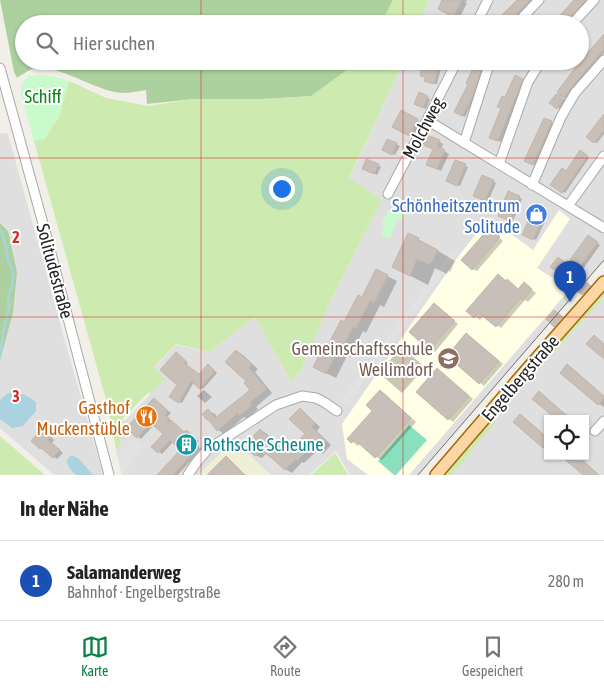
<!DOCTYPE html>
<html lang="de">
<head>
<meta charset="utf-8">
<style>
	:root { --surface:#fff; --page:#f6f6f6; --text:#222; --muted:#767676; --line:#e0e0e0; --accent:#0b8043 }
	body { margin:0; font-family:"Asap Condensed",sans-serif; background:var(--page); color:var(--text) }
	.controls { position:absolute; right:15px; bottom:15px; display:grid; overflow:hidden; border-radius:0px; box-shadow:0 1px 4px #0004 }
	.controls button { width:45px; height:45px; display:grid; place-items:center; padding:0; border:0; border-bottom:1px solid var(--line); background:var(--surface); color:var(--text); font:25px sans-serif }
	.you { position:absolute; left:281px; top:188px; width:18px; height:18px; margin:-12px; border:4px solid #fff; border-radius:50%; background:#1a73e8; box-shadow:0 0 0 8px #1a73e833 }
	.badge { display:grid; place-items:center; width:32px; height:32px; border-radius:50%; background:var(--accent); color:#fff; font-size:16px; font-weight:700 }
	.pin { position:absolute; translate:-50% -41px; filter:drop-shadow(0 1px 2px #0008) }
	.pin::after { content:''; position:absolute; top:26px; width:18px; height:15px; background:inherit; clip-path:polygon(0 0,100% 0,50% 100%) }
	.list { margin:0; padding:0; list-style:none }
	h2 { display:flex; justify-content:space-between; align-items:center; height:65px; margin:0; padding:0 20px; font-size:21px }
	h2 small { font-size:16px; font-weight:400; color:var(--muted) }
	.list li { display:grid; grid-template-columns:32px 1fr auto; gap:15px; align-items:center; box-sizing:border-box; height:80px; padding:0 20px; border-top:1px solid var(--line) }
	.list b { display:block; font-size:19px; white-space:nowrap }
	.list p { margin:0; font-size:16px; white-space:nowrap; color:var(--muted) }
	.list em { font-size:16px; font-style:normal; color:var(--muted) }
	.icon { flex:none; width:28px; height:28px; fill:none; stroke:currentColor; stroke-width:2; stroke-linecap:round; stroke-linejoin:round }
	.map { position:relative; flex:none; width:604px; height:475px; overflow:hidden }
	.search { position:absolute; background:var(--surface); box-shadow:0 1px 4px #0004; left:15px; right:15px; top:15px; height:55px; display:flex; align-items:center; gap:12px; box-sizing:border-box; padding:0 18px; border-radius:28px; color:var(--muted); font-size:19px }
	.sheet { height:145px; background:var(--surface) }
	nav { display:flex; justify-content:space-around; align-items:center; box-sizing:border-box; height:70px; border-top:1px solid var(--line); background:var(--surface); font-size:14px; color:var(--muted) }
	nav a { display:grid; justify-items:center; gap:2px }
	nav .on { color:var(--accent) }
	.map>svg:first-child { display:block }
	.residential { fill:#e0dfdf; fill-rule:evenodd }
	.education { fill:#ffffe5 }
	.construction { fill:#c7c7b4 }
	.farmland { fill:#eef0d5 }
	.grass { fill:#cdebb0 }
	.forest { fill:#add19e }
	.park { fill:#c8facc }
	.pitch { fill:#88e0be }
	.parking { fill:#e2e2e2 }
	.water { fill:#aad3df }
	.shadow { fill:#0003 }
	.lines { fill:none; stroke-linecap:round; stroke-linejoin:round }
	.stream { stroke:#aad3df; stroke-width:2.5 }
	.building { fill:#c7bfb8; stroke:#c4b6ab }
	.minor-casing { stroke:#a9a9a9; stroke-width:11 }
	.major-casing { stroke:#a06b00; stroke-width:14 }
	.minor { stroke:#fff; stroke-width:9 }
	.major { stroke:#fcd6a4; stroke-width:11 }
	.tram { stroke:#707070; stroke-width:1 }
	.grid { fill:none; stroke:#d62828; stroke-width:1; stroke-opacity:0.55 }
	.labels { text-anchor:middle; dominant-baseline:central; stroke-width:4; stroke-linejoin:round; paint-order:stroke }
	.park-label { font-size:18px; fill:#0c8416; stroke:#fff }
	.street-label { font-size:18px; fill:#222; stroke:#fff }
	.shop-label { font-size:18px; fill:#366cbe; stroke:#fff; text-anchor:end }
	.education-label { font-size:18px; fill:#785e54; stroke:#fff; text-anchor:end }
	.food-label { font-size:18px; fill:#c56008; stroke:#fff; text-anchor:end }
	.culture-label { font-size:18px; fill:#0d838f; stroke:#fff; text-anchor:start }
	.grid-label { font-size:16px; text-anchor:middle; font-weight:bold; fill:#d62828; stroke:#fff; stroke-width:4; stroke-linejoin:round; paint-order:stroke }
</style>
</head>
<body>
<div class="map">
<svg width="604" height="475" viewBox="0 0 604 475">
	<rect width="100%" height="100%" fill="#f2efe9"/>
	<path class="residential" d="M429 0H604V260L418 475H350L336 451 309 475H271L233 441 198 475H122L116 450 122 443 116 430 165 379 154 368 176 345 210 352 255 317 291 382 301 370 332 298 382 200 349 179 404 61H580V24H419Z
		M0 133 8 134 63 334 103 475H54L0 428V361L13 313 8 231 0 223Z
		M604 282V475H443ZM548 419H585V456H548Z"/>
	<path class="education" d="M559 210 570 219 537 268 570 289 409 475H368L347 459 342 424 457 258 489 218 533 250Z"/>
	<path class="construction" d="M401 347 425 367 402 393 379 373Z"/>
	<path class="farmland" d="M233 441 271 475H198Z"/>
	<path class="grass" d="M393 0H429L419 24H381Z
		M359 61H404L349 178 382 200 332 298 301 370 291 382 255 317 210 352 176 344 154 367 165 379 151 394 149 392 122 419 124 421 116 430 122 443 116 449 108 407 34 141 44 139 59 117 69 81 106 98 148 106 194 99H261L310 96Z
		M604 291V297L537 371 534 368 582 313Z
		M491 417 496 421 452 475H441Z
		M0 436 45 475H0Z
		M335 453 348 475H311Z"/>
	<path class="forest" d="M0 0H393L381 24H24V61H359L311 96 261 99H194L147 104 146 90C138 91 130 93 123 93 96 93 55 60 30 70 26 72 21 75 17 78L14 72Z
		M0 223 8 231 17 272 13 313 0 361Z"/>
	<path class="park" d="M44 75 56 77 69 81 59 117 44 139 34 141 21 95V85L29 76Z
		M396 207 406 211 402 221 397 219 390 239 381 235 385 226 382 224 388 210 393 213Z"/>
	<path class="pitch" d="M409 425 427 440 396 475H394L378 461Z"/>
	<path class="parking" d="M451 252 456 256 347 404 342 400Z
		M134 438 145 445 124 475H122L117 455Z"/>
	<path class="water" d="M8 393C21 392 26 395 36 402V411L23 426 12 428 0 419V400Z
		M71 456H74L79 459 93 475H76C71 470 62 461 71 456Z"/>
	<path class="shadow" d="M443 0H467L465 2 467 3 459 19 444 11Z
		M518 0H534L511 24H496Z
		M576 0H590L569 24H554Z
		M604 36V53L573 90 567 99 559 92Z
		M430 61H443L437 84 428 82 426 77 421 75 428 70Z
		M523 61H537L531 68Z
		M477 63 485 67 475 96 465 117 456 112 470 84Z
		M515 77 525 81 501 142 493 138 505 99Z
		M420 93 430 99 426 109 415 104Z
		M557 95 566 100 560 109 551 103Z
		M401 111 426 125 418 140 393 127Z
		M604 116V134L597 143 594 142Z
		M545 119 554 124 535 165 526 160Z
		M388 140 400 146 395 155 384 150Z
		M439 141 443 144 441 149 449 154 441 171 432 167 434 149Z
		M580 152 589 158 565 193 552 185 566 173Z
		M378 165 381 167 377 175 366 170Z
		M465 166 468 167 460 186 450 182Z
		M493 181 496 183 488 202 478 197Z
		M509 193 522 199 513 221 502 217Z
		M535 209 548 215 536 240 524 234Z
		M493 232 503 241 477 271 473 269Z
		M591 238 600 245 578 276 593 289 586 296 575 288 577 285 568 265Z
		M418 239 455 261 450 272 448 271 447 274 435 268 428 285 393 267Z
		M387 276 397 281 384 307 380 305 366 333 363 331 350 357 347 356 336 378 324 372 328 348 362 298Z
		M499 276 507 282 508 281 512 283 519 290 529 287 536 293 528 302 525 300 501 328 484 315 480 320 468 311Z
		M439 308 458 324 435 352 411 332Z
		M467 335 503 364 484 386 448 356Z
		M237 352 243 355 258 369 255 372 272 393 256 407 258 409 247 419 244 417 224 434 218 430 208 411 215 414 217 417 251 390Z
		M179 355 188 363 186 365 200 375 211 367 217 373 203 389 194 382 182 403 171 397 178 384Z
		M572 369 604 396V407L599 404 561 372Z
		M441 372 473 399 453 422 417 392Z
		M204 390 212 397 205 403 197 396Z
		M380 392 386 395 416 422 382 460 376 457 361 443 358 446 349 439 374 411Z
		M154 399 171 413 167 417 185 433 187 431 199 441 196 444 201 449 178 475H160L182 449 173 442 162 454 153 447 164 434 154 425 141 439 128 428Z
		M300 410 306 414 320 427 317 431 331 445 323 454 317 451 304 463 302 462 292 473 285 469 272 457 271 458 266 454 262 458 255 455 260 430 267 434 284 451 288 452 306 434Z
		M47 428 54 434 51 437 54 440 52 443 63 453 57 459 41 448Z"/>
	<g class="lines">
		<path class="stream" d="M0 230 2 232 6 249 8 261 13 270V276L12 287 8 296 9 307 7 316 4 327 0 355"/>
	</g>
	<path class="building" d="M442 0H462L453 17 438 9Z
		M517 0H530L507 24H497L500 20 499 18Z
		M574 0H586L567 20 565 24H561L556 20Z
		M604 34V49L570 89 557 109 552 105 549 103 556 94 562 96 557 92 578 64Z
		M476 62 483 65 473 95 462 116 454 112 468 84 466 83Z
		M429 63 439 66 434 84 424 81 425 77 420 76 422 67 427 68Z
		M515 75 523 79 498 141 489 138 501 108 497 107 502 96 505 97Z
		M419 92 428 96 423 108 414 104Z
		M401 110 418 119 409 136 392 127Z
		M604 114V130L594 143 586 137Z
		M544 118 552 121 533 165 524 161Z
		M427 135 440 140 437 146 445 150 437 169 426 165 433 149 423 145Z
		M387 139 397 143 392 155 382 150Z
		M580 150 588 156 562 193 550 185 562 168 566 171Z
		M366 159 379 164 374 174 362 169Z
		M455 160 466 164 457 186 446 181Z
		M482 175 494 180 485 201 473 196Z
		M508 191 520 196 510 221 498 216Z
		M534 208 545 213 533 240 522 235Z
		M489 228 500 237 472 270 461 260Z
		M408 233 419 238 418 240 438 250 432 263 431 262 429 265 417 259 410 276 392 267Z
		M588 235 598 242 575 273 591 286 582 295 573 288 576 285 550 267 558 257 567 264Z
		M376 269 388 275 374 303 370 301 356 328 353 327 340 353 337 352 326 374 313 367 325 345 327 347 341 320 344 322 358 295 362 297Z
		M498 274 506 281 507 279 518 289 524 282 532 289 523 300 520 298 496 327 479 313 474 318 466 311Z
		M434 303 455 321 429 350 409 332Z
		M554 310 563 317 554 327 546 319Z
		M466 333 499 361 479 384 447 356Z
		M594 335 604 344V359L586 344Z
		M236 350 252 364 249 368 267 389 250 402 252 405 239 416 238 413 217 431 208 419 207 420 202 414 208 409 215 418 250 390 244 383 246 381 225 362Z
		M176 352 186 361 184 363 199 374 208 364 215 371 200 389 191 381 179 403 169 397 177 385 160 370Z
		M567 364 604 396V398L598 405 560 373Z
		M437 368 469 396 448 420 416 392Z
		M380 390 411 418 375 458 355 440 351 443 347 439 372 411 366 405Z
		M539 391 558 408 571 419H556L532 399Z
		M154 398 168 411 165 415 169 418 167 422 168 423 171 420 184 432 186 430 197 439 194 442 199 446 173 475H157L180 450 170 440 158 453 151 447 163 434 151 423 137 438 126 428Z
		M300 408 315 423 312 427 326 441 316 451 311 447 297 461 296 459 285 470 266 453 264 455 260 451 255 456 247 449 256 440 253 436 260 429 283 451 285 449 288 451 305 434 289 419Z
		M520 414 548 438V443L543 448 513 422Z
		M43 425 51 431 48 434 51 437 48 440 60 450 53 458 41 448 40 449 31 441 37 434 36 432Z
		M226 456 245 475H207Z
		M561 456H578L599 475H583Z"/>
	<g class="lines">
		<defs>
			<path id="minor" d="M476 24 488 0
				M516 24 539 0
				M572 24 594 0
				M0 68 47 238 109 475
				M427 120 604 228
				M464 143 488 68 492 61
				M499 164 528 82 541 61
				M532 185 561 117 575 93 604 60
				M388 194 427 120 457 61
				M568 206 604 156
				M595 431 604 421
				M188 475 196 463 207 450 276 405 302 396 316 398 324 402 337 411"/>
			<path id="major" d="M436 475 528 368 604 282"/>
		</defs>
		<use href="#minor" class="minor-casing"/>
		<use href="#major" class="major-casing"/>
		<use href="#minor" class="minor"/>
		<use href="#major" class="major"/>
		<path class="tram" d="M418 475 604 260"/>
	</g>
	<path class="grid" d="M201 0V24M403 0V24M201 61V475M403 61V475M0 158H604M0 317H604"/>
	<defs>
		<symbol id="shop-disc" viewBox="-11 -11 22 22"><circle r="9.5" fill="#3f7fe0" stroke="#fff"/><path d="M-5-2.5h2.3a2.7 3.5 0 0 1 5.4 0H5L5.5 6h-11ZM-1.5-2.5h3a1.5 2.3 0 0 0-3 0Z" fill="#fff"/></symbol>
		<symbol id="school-disc" viewBox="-11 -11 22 22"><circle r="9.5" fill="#8d6e63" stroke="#fff"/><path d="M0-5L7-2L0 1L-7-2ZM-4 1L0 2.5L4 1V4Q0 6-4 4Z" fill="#fff"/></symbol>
		<symbol id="restaurant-disc" viewBox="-11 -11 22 22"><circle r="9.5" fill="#e8710a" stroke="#fff"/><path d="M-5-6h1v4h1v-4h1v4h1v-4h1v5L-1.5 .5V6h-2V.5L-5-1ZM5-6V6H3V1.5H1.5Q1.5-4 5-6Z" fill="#fff"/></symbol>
		<symbol id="building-disc" viewBox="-11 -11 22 22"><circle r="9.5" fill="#0f9aa8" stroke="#fff"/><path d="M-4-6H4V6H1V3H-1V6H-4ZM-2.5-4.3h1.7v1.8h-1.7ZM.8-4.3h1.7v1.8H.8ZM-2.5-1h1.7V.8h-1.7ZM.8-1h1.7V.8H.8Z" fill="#fff"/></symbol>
	</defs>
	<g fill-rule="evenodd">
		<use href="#shop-disc" x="524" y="202" width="25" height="25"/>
		<use href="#school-disc" x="436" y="346" width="25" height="25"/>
		<use href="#restaurant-disc" x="134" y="404" width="25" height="25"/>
		<use href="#building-disc" x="174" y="432" width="25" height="25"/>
	</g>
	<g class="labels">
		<g class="park-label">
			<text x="43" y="96">Schiff</text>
		</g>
		<g class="street-label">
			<text transform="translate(423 128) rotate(-62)">Molchweg</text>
			<text transform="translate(55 271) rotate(75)">Solitudestraße</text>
			<text transform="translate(520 378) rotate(-49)">Engelbergstraße</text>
		</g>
		<g class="shop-label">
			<text x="520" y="205">Schönheitszentrum<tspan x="520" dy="21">Solitude</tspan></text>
		</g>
		<g class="education-label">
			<text x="433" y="348">Gemeinschaftsschule<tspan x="433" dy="21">Weilimdorf</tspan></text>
		</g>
		<g class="food-label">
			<text x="130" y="407">Gasthof<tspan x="130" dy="21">Muckenstüble</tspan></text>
		</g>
		<g class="culture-label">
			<text x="203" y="444">Rothsche Scheune</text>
		</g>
	</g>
	<g class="grid-label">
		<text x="16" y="243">2</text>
		<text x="16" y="402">3</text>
	</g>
</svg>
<div class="controls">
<button><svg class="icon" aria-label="locate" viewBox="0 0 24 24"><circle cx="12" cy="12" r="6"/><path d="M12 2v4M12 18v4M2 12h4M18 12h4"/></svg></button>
</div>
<div class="you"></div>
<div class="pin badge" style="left:570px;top:302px;background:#1a4fb4">1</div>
<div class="search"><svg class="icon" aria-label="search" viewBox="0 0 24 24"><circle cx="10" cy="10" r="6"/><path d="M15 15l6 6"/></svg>Hier suchen</div>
</div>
<section class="sheet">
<h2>In der Nähe<small></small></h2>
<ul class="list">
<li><span class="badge" style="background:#1a4fb4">1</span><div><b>Salamanderweg</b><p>Bahnhof · Engelbergstraße</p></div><em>280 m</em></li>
</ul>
</section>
<nav>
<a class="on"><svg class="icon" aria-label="map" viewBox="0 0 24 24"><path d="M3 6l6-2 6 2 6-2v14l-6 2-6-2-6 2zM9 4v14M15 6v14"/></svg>Karte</a>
<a><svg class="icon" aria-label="directions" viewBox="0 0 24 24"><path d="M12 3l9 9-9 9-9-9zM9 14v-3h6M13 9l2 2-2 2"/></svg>Route</a>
<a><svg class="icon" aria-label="saved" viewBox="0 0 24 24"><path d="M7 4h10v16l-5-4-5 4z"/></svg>Gespeichert</a>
</nav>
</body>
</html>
